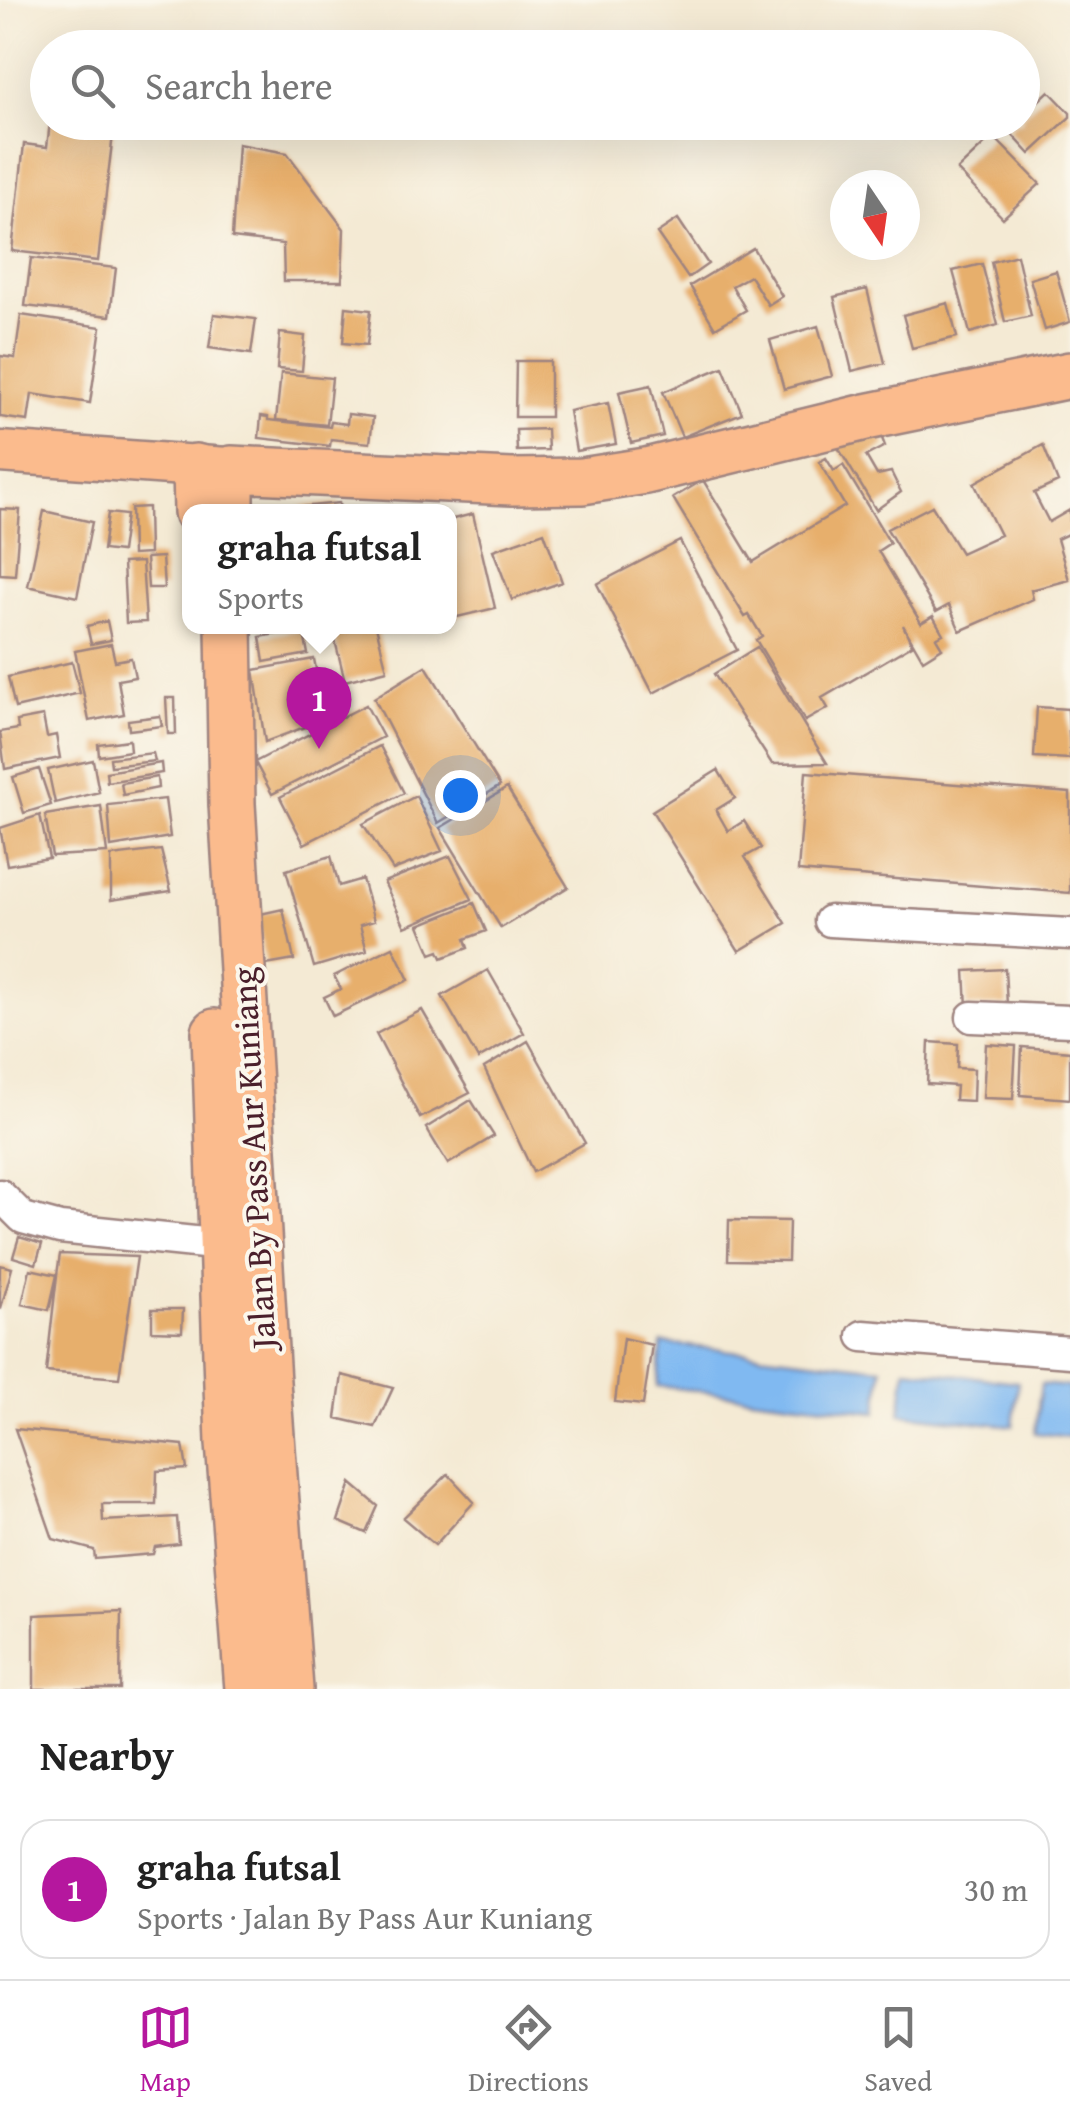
<!DOCTYPE html>
<html lang="en">
<head>
<meta charset="utf-8">
<style>
	:root { --surface:#fff; --page:#f6f6f6; --text:#222; --muted:#767676; --line:#e0e0e0; --accent:#b5179e }
	body { margin:0; font-family:"Gentium Book Plus",serif; background:var(--page); color:var(--text) }
	.compass { position:absolute; left:830px; top:170px; width:90px; height:90px; border-radius:50%; background:var(--surface); box-shadow:0 10px 40px #0002; rotate:167deg }
	.you { position:absolute; left:460px; top:795px; width:35px; height:35px; margin:-25px; border:8px solid #fff; border-radius:50%; background:#1a73e8; box-shadow:0 0 0 15px #1a73e833 }
	.badge { display:grid; place-items:center; width:65px; height:65px; border-radius:50%; background:var(--accent); color:#fff; font-size:32px; font-weight:700 }
	.pin { position:absolute; translate:-50% -82px; filter:drop-shadow(0 2px 5px #0008) }
	.pin::after { content:''; position:absolute; top:52px; width:35px; height:30px; background:inherit; clip-path:polygon(0 0,100% 0,50% 100%) }
	.popup { position:absolute; left:182px; top:504px; width:275px; height:130px; box-sizing:border-box; display:grid; place-content:center; border-radius:20px; background:var(--surface); filter:drop-shadow(0 2px 8px #0005); font-size:32px; white-space:nowrap; color:var(--muted) }
	.popup b { font-size:38px; color:var(--text) }
	.popup::after { content:''; position:absolute; left:50%; top:100%; margin-left:-20px; border:20px solid transparent; border-top-color:var(--surface) }
	.list { margin:0; padding:0; list-style:none }
	h2 { display:flex; justify-content:space-between; align-items:center; height:130px; margin:0; padding:0 40px; font-size:42px }
	h2 small { font-size:32px; font-weight:400; color:var(--muted) }
	.list li { display:grid; grid-template-columns:65px 1fr auto; gap:30px; align-items:center; box-sizing:border-box; height:140px; margin:0 20px 20px; padding:0 20px; border:2px solid var(--line); border-radius:30px }
	.list b { display:block; font-size:38px; white-space:nowrap }
	.list p { margin:0; font-size:32px; white-space:nowrap; color:var(--muted) }
	.list em { font-size:32px; font-style:normal; color:var(--muted) }
	.icon { flex:none; width:55px; height:55px; fill:none; stroke:currentColor; stroke-width:2; stroke-linecap:round; stroke-linejoin:round }
	.map { position:relative; flex:none; width:1070px; height:1689px; overflow:hidden }
	.search { position:absolute; background:var(--surface); box-shadow:0 10px 40px #0002; left:30px; right:30px; top:30px; height:110px; display:flex; align-items:center; gap:25px; box-sizing:border-box; padding:0 35px; border-radius:55px; color:var(--muted); font-size:38px }
	.sheet { height:290px; background:var(--surface) }
	nav { display:flex; justify-content:space-around; align-items:center; box-sizing:border-box; height:140px; border-top:2px solid var(--line); background:var(--surface); font-size:28px; color:var(--muted) }
	nav a { display:grid; justify-items:center; gap:5px }
	nav .on { color:var(--accent) }
	.map>svg:first-child { display:block }
	.water { fill:#80b9f1; stroke:#656c8e; stroke-width:2.5 }
	.building { fill:#e7af6c }
	.lines { fill:none; stroke-linecap:round; stroke-linejoin:round }
	.minor-casing { stroke:#9f8480; stroke-width:35 }
	.major-casing { stroke:#9f8480; stroke-width:45 }
	.highway-casing { stroke:#9f8480; stroke-width:50 }
	.minor { stroke:#fff; stroke-width:30 }
	.major { stroke:#fbbb8d; stroke-width:40 }
	.highway { stroke:#fbbb8d; stroke-width:45 }
	.labels { text-anchor:middle; dominant-baseline:central; stroke-width:8; stroke-linejoin:round; paint-order:stroke }
	.street-label { font-size:35px; fill:#4a1f2b; stroke:#fbf7ec }
</style>
</head>
<body>
<div class="map">
<svg width="1070" height="1689" viewBox="0 0 1070 1689">
	<rect width="100%" height="100%" fill="#fbf7ec"/>
	<filter id="ink" filterUnits="userSpaceOnUse"><feTurbulence type="fractalNoise" baseFrequency=".01" numOctaves="2"/><feDisplacementMap in="SourceGraphic" scale="20" xChannelSelector="R" yChannelSelector="G"/><feConvolveMatrix kernelMatrix="1 2 1 2 8 2 1 2 1" color-interpolation-filters="sRGB"/></filter>
	<filter id="wash" filterUnits="userSpaceOnUse"><feTurbulence type="fractalNoise" baseFrequency=".0048" numOctaves="4" result="noise"/><feDisplacementMap in="SourceGraphic" scale="40" xChannelSelector="R" yChannelSelector="G"/><feGaussianBlur stdDeviation="2.25" result="paint"/><feColorMatrix in="noise" values="0 0 0 0 0 0 0 0 0 0 0 0 0 0 0 0 0 1.4 0 .05"/><feComposite in="paint" operator="in"/></filter>
	<g filter="url(#wash)">
		<rect width="100%" height="100%" fill="#f4ead4"/>
		<path class="water" d="M662 1343 882 1368 877 1412 657 1386Z
			M906 1369 1018 1382 1013 1426 900 1414Z
			M1041 1384 1070 1387V1437L1035 1433Z"/>
		<g id="blocks">
			<path class="building" d="M1049 91 1070 113V117L1030 154 1008 130 1016 122H1022V116Z
				M50 122 114 126 98 261 12 251 24 144 47 147Z
				M993 136 1040 184 1003 218 957 170Z
				M238 144 287 153 344 229 342 281H284L283 244 232 238Z
				M678 219 708 264 688 278 657 233Z
				M753 248 782 296 768 305 750 276 732 286 746 310 715 328 690 286Z
				M1017 255 1031 316 1005 322 991 262Z
				M31 258 116 268 110 316 25 306Z
				M982 264 998 325 970 333 953 271Z
				M1056 271 1070 322 1045 330 1030 279Z
				M867 289 885 363 852 371 834 297Z
				M948 303 957 337 912 348 903 315Z
				M346 307 371 310 367 345 343 343Z
				M214 314 256 319 251 354 209 348Z
				M21 315 101 327 90 403 32 394 28 421 0 417V356L15 358Z
				M818 326 832 376 784 389 770 340Z
				M280 333 305 336 302 371 277 369Z
				M516 361H550V417H515Z
				M723 367 742 413 682 437 663 392Z
				M281 373 332 378 327 425 276 420Z
				M651 385 663 436 631 443 619 392Z
				M608 403 616 444 576 451 569 411Z
				M348 414 373 417 370 443 331 439 330 446 259 438 261 416 268 417V420L330 427 331 422 347 424Z
				M878 428 885 446 866 456 877 475 891 472 901 492 876 510 834 441Z
				M547 429 548 450 517 451 516 430Z
				M1043 445 1058 482 1034 493 1049 522 1070 510V533L1057 539 1069 580 1031 590 1033 599 960 631 949 605 936 612 887 529 932 506 961 553 1000 535 974 483Z
				M826 458 834 471 843 465 890 543 878 551 921 623 933 616 943 634 936 638 942 648 923 660 903 625 912 645 822 698 828 708 805 721 756 640 762 636 749 615 745 617 673 498 703 480 753 562 845 506 819 462Z
				M339 503 340 512H301L300 507Z
				M148 507 149 554 132 555 131 508Z
				M0 509 20 510 15 575 0 574Z
				M44 511 92 522 77 597 28 586Z
				M108 513 126 515 121 552 103 550Z
				M473 514 495 608 449 619V520Z
				M544 532 562 582 512 600 493 550Z
				M680 541 737 650 653 693 597 584Z
				M162 557 164 588H148L146 558Z
				M142 562 146 622 126 623 123 563Z
				M107 621 111 640 91 644 87 626Z
				M338 626H376L387 670 345 681 332 628Z
				M303 629 308 654 264 662 260 637Z
				M111 644 115 661 131 658 135 677 118 680 124 714 89 721 75 651Z
				M757 647 827 763 772 764 714 674Z
				M314 659 326 719 265 742 254 670Z
				M72 662 80 693 15 708 8 677Z
				M426 666 500 786 438 823 374 698Z
				M166 698H175L176 734H168Z
				M366 705 383 737 272 794 255 762Z
				M1037 707 1068 709 1070 759 1034 757Z
				M43 716 47 737 56 735 60 758 5 769 0 732 18 729 17 721Z
				M160 716 162 726 129 730 128 720Z
				M129 740 130 751 99 756 98 744Z
				M380 746 404 793 304 844 280 797Z
				M153 753 155 761 111 766 110 758Z
				M93 760 99 792 55 803 48 770Z
				M161 763 162 773 107 782 106 772Z
				M39 769 51 805 24 813 13 777Z
				M718 770 735 798 716 810 728 831 744 821 761 848 745 857 786 923 739 951 652 811Z
				M806 772 1070 793V893L798 871Z
				M157 777 158 788 123 795 121 783Z
				M507 788 568 887 501 928 440 828Z
				M416 796 442 851 393 870 363 824Z
				M165 799 170 837 111 847 108 805Z
				M101 806 107 853 52 856 45 815Z
				M40 815 49 858 7 865 0 828Z
				M161 850 171 891 111 900V856Z
				M331 856 339 886 362 879 374 921 360 925 367 951 314 967 286 870Z
				M450 856 472 899 405 927 384 882Z
				M474 903 486 931 465 939 468 948 442 958 439 951 431 954 419 925Z
				M283 909 294 960 266 965 256 915Z
				M393 947 409 980 333 1016 324 997 341 989 334 976Z
				M1005 969 1007 1005 967 1007 965 971Z
				M488 970 524 1033 478 1059 442 996Z
				M422 1010 470 1093 420 1118 376 1034Z
				M528 1041 585 1143 533 1172 484 1068Z
				M929 1042 958 1044 957 1068 974 1069 973 1101 955 1100 956 1086 927 1084Z
				M986 1044 1016 1046 1013 1099 983 1098Z
				M1022 1047 1070 1051V1099L1020 1095Z
				M471 1100 494 1136 448 1164 426 1128Z
				M729 1220 789 1221 788 1261 728 1260Z
				M19 1237 42 1244 36 1264 13 1257Z
				M60 1254 137 1257 119 1378 46 1372 57 1275 49 1310 22 1304 30 1269 57 1275Z
				M0 1265 12 1268 1 1308 0 1307Z
				M152 1309H183L182 1332 152 1331Z
				M623 1338 652 1345 643 1405 615 1402Z
				M342 1375 393 1388 375 1427 336 1418Z
				M15 1429 183 1445 187 1469 157 1471 156 1504H102L103 1521 177 1517 179 1544 155 1547 153 1554 95 1559 94 1550 53 1539Z
				M448 1474 474 1502 435 1545 403 1518Z
				M351 1483 378 1506 366 1533 338 1521Z
				M121 1611 120 1689H34V1615Z"/>
		</g>
	</g>
	<g filter="url(#ink)">
		<use href="#blocks" fill-opacity="0" stroke="#9f8480" stroke-width="2.5"/>
		<g class="lines">
			<defs>
				<path id="minor" d="M830 921 1070 934
					M972 1017 1070 1021
					M0 1195 23 1218 60 1228 223 1245
					M863 1336 1070 1352"/>
				<path id="major" d="M0 452 227 468"/>
				<path id="highway" d="M196 467 197 512
					M231 512V469L512 482 582 481 646 471 866 417 1070 375
					M229 626 232 804 267 1382 290 1689
					M215 1032 229 1443 248 1689"/>
			</defs>
			<use href="#minor" class="minor-casing"/>
			<use href="#major" class="major-casing"/>
			<use href="#highway" class="highway-casing"/>
			<use href="#minor" class="minor"/>
			<use href="#major" class="major"/>
			<use href="#highway" class="highway"/>
		</g>
	</g>
	<g class="labels">
		<g class="street-label">
			<text transform="translate(253 1158) rotate(-93)">Jalan By Pass Aur Kuniang</text>
		</g>
	</g>
</svg>
<svg class="compass" viewBox="-18 -18 36 36"><path d="M0-13l5 13h-10z" fill="#e53935"/><path d="M0 13l5-13h-10z" fill="#767676"/></svg>
<div class="you"></div>
<div class="pin badge" style="left:319px;top:749px">1</div>
<div class="popup"><b>graha futsal</b>Sports</div>
<div class="search"><svg class="icon" aria-label="search" viewBox="0 0 24 24"><circle cx="10" cy="10" r="6"/><path d="M15 15l6 6"/></svg>Search here</div>
</div>
<section class="sheet">
<h2>Nearby<small></small></h2>
<ul class="list">
<li><span class="badge">1</span><div><b>graha futsal</b><p>Sports · Jalan By Pass Aur Kuniang</p></div><em>30 m</em></li>
</ul>
</section>
<nav>
<a class="on"><svg class="icon" aria-label="map" viewBox="0 0 24 24"><path d="M3 6l6-2 6 2 6-2v14l-6 2-6-2-6 2zM9 4v14M15 6v14"/></svg>Map</a>
<a><svg class="icon" aria-label="directions" viewBox="0 0 24 24"><path d="M12 3l9 9-9 9-9-9zM9 14v-3h6M13 9l2 2-2 2"/></svg>Directions</a>
<a><svg class="icon" aria-label="saved" viewBox="0 0 24 24"><path d="M7 4h10v16l-5-4-5 4z"/></svg>Saved</a>
</nav>
</body>
</html>
